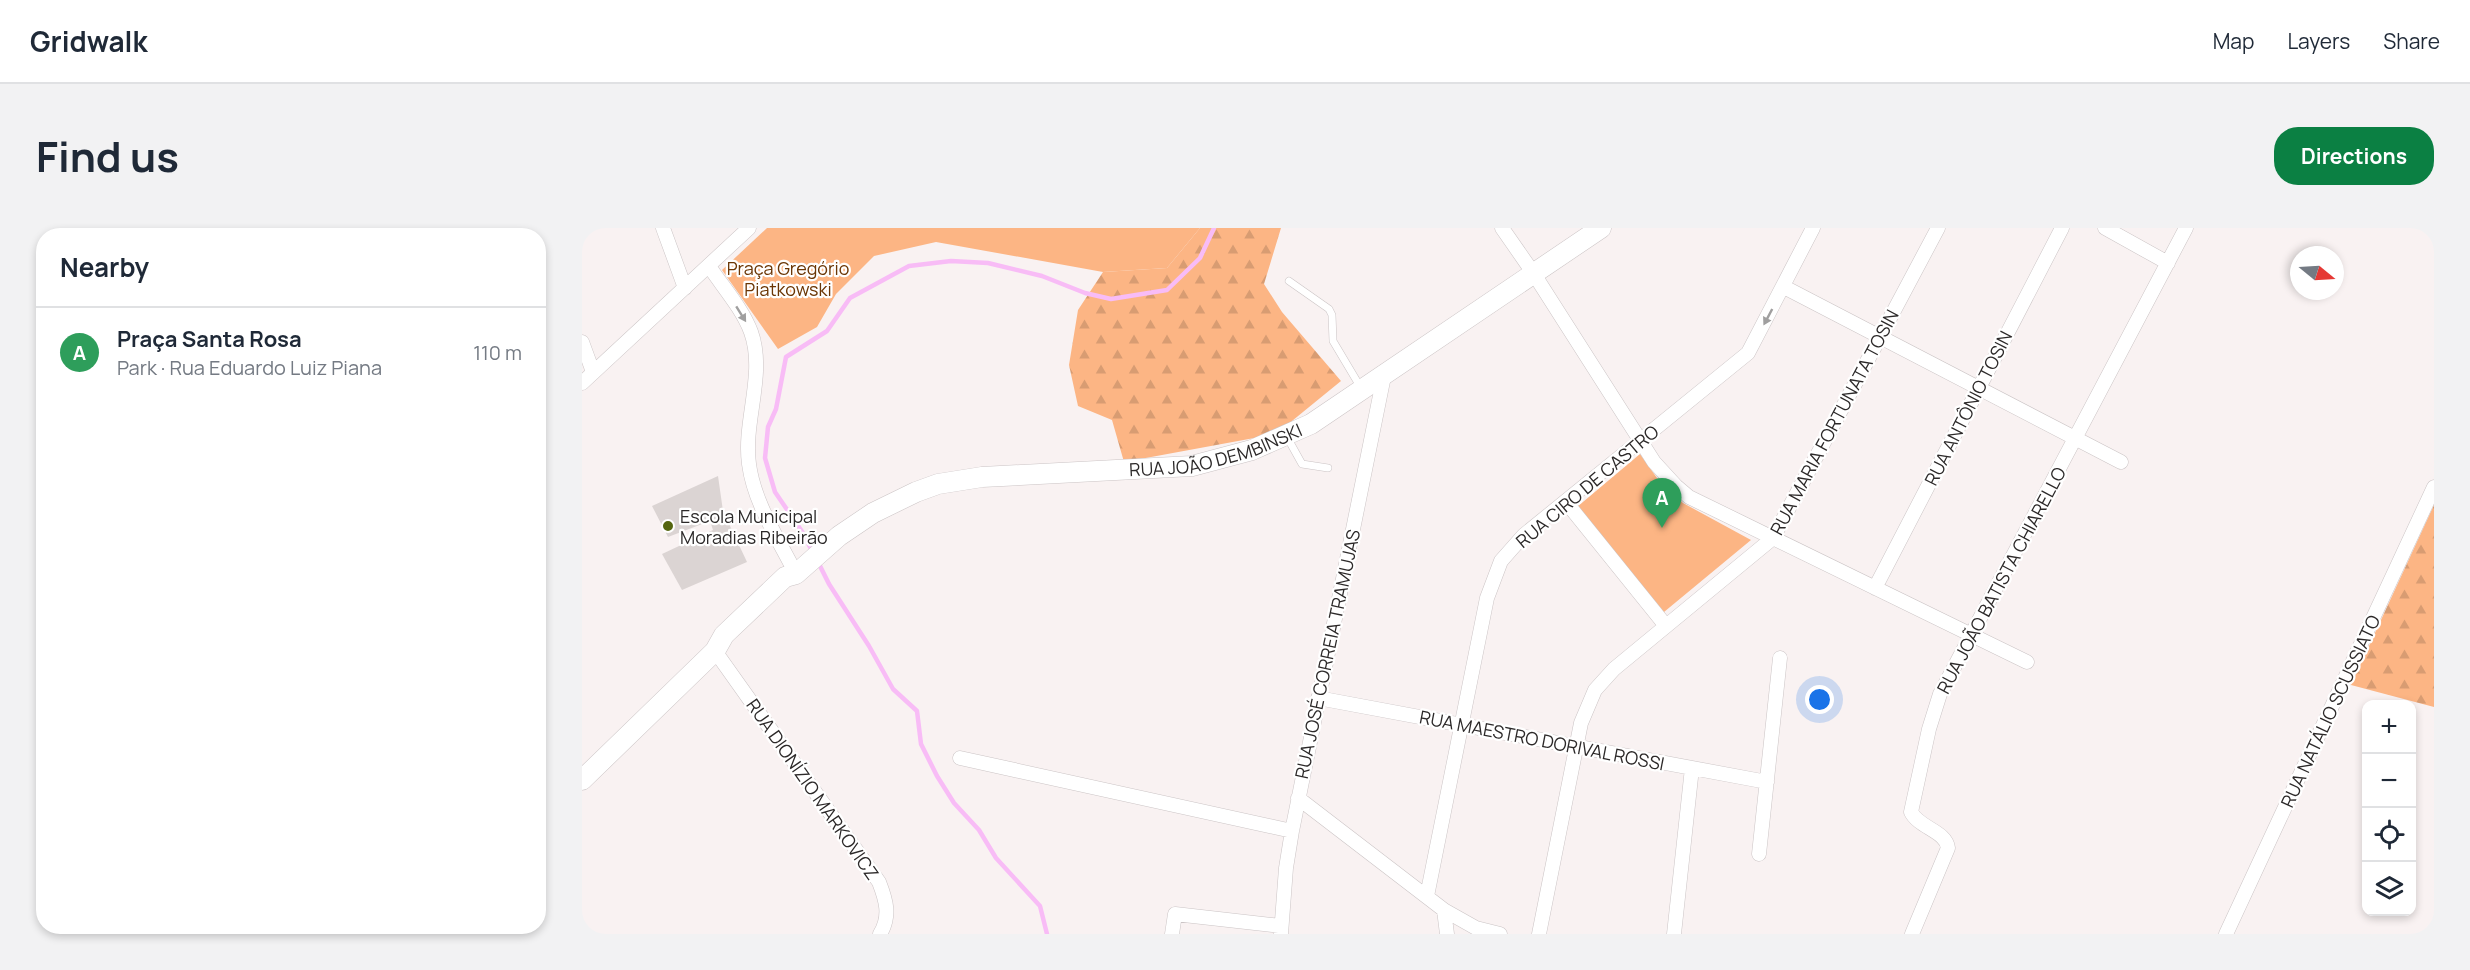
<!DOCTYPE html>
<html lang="en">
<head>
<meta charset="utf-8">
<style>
	:root { --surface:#fff; --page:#f2f2f3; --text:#1f2937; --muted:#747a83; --line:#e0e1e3; --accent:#0b8043 }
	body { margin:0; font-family:Manrope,sans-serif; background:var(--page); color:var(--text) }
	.controls { position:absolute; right:18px; bottom:18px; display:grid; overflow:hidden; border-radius:12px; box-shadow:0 3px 9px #0003 }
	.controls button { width:54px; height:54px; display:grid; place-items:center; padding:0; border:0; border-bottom:2px solid var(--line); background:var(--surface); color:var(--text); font:30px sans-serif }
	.compass { position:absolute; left:1708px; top:18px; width:54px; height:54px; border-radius:50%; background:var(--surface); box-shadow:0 3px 9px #0003; rotate:108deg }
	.you { position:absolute; left:1238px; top:472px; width:21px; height:21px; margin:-15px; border:4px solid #fff; border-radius:50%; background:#1a73e8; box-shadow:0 0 0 9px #1a73e833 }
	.badge { display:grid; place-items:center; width:39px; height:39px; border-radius:50%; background:var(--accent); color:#fff; font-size:20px; font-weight:700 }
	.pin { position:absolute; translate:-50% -50px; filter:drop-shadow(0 2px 3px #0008) }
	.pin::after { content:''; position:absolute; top:32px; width:21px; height:18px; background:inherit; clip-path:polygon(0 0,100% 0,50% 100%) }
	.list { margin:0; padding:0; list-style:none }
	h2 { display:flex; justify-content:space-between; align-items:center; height:78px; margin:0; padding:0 24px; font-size:26px }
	h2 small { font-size:20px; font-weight:400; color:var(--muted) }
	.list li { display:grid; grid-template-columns:39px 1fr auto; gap:18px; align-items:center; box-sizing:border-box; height:90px; padding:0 24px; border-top:2px solid var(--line) }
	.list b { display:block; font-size:22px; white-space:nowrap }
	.list p { margin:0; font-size:20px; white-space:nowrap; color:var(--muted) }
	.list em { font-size:20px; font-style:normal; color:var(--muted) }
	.icon { flex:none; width:33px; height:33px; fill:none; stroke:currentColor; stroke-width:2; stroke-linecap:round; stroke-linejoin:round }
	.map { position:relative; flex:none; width:1852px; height:706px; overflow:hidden; border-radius:24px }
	header { display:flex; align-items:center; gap:36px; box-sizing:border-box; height:84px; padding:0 30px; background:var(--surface); border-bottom:2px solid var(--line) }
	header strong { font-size:28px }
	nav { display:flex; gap:33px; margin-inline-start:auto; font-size:21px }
	.intro { display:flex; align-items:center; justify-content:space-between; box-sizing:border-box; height:144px; padding:0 36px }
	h1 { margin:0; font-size:42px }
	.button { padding:15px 27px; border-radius:24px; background:var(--accent); color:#fff; font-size:21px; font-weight:700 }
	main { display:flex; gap:36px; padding:0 36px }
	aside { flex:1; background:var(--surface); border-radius:24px; box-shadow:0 3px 9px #0003 }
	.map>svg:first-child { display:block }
	.forest { fill:url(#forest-firs) }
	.park { fill:#fcb584 }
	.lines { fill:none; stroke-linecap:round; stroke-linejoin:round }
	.stream { stroke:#f8bcf6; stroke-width:4.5 }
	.building { fill:#dbd4d3 }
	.service-casing { stroke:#cbc4c5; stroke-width:8 }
	.minor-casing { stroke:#cbc4c5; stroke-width:15 }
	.secondary-casing { stroke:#cbc4c5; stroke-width:21 }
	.service { stroke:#fff; stroke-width:7 }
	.minor { stroke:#fff; stroke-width:14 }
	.secondary { stroke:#fff; stroke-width:20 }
	.oneway { fill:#a09f9f }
	.poi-dot { fill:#54650f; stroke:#fff; stroke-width:2 }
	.labels { text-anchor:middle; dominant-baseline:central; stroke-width:4.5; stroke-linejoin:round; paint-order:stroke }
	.park-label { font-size:18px; fill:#6b3605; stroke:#fff }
	.street-label { font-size:18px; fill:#2c2929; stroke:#fff }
	.poi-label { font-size:18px; fill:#2c2929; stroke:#fff; text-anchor:start }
</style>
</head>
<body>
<header>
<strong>Gridwalk</strong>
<nav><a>Map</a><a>Layers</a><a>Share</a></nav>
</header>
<div class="intro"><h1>Find us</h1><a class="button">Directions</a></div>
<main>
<aside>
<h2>Nearby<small></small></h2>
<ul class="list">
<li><span class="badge" style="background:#2e9e5b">A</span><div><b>Praça Santa Rosa</b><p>Park · Rua Eduardo Luiz Piana</p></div><em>110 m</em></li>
</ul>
</aside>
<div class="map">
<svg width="1852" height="706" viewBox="0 0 1852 706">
	<defs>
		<pattern id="forest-firs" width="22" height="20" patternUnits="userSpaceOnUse" patternTransform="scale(1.5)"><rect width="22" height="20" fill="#fcb584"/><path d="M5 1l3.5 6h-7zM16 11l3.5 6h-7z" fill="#d89c72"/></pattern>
	</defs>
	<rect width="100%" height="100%" fill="#f9f2f2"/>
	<path class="forest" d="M618 0H699L682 56 700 84 759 153 694 206 542 234 530 192 496 178 487 137 496 82 521 44 585 40Z
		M1852 277V479L1769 457Z"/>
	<path class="park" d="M185 0H618L585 40 521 44 354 14 292 28 254 66 235 99 196 121 140 42Z
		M1058 226 1075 250 1101 275 1169 312 1082 384 995 279Z"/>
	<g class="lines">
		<path class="stream" d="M231 325 221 305 193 264 183 230 186 199 194 181 204 129 245 103 268 70 327 38 369 33 406 35 460 48 503 65 529 71 585 62 618 30 632 0
			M235 332 247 356 287 418 311 461 335 483 339 516 355 548 372 575 397 602 414 630 458 678 465 706"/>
	</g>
	<path class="building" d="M136 248 141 283 165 334 100 362 80 326 131 302 128 293 86 309 70 278Z"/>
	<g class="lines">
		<defs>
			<path id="service" d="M707 53 747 81 750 87 751 113 779 160
				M705 209 720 236 746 240"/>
			<path id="minor" d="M81 0 103 60
				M920 0 952 46 1072 234 1094 258 1107 269 1445 434
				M1523 0 1586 35
				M127 38C140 58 160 80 169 104 184 146 161 193 167 236 172 275 197 312 214 346
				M1202 59 1539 234
				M0 114 11 144
				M0 155 167 0
				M984 274 1084 398
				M1293 360 1480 0
				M133 423 297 654C304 672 309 688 298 706
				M736 470 1185 554
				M378 530 710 603
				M716 570 862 682 894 700 918 706
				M1177 626 1198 430
				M845 668 905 370 919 333 942 307 1166 125 1231 0
				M862 682 865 706
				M590 706 593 686 699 698
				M699 706 704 640 710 603 802 148
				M957 706 999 495 1013 462 1032 441 1191 310 1356 0
				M1092 706 1110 540
				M1330 706 1366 620C1364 603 1337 600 1329 584L1347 501 1358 466 1604 0
				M1644 706 1852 259"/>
			<g id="secondary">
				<path id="s1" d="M0 552 133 423 142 407 203 349 214 346 257 308 291 285 334 264 356 256 400 249 610 238 670 222 729 196 1019 0"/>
			</g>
		</defs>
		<use href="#service" class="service-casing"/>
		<use href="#minor" class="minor-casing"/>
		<use href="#secondary" class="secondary-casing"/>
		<use href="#service" class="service"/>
		<use href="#minor" class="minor"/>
		<use href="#secondary" class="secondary"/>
	</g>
	<defs><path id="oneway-solid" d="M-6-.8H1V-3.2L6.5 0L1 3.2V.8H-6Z" transform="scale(1.5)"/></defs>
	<g class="oneway">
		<use href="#oneway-solid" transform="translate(159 86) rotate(58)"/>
		<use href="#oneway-solid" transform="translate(1186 89) rotate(118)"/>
	</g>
	<circle class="poi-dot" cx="86" cy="298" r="6"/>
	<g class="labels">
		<g class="park-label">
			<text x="206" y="40">Praça Gregório<tspan x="206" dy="21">Piatkowski</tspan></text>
		</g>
		<g class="street-label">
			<text transform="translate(1386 180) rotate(-63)">RUA ANTÔNIO TOSIN</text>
			<text transform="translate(1252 194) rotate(-62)">RUA MARIA FORTUNATA TOSIN</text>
			<text stroke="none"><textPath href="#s1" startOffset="750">RUA JOÃO DEMBINSKI</textPath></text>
			<text transform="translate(1005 258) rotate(-40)">RUA CIRO DE CASTRO</text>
			<text transform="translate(1419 352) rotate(-62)">RUA JOÃO BATISTA CHIARELLO</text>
			<text transform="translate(745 426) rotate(-78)">RUA JOSÉ CORREIA TRAMUJAS</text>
			<text transform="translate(1748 483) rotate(-65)">RUA NATÁLIO SCUSSIATO</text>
			<text transform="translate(960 512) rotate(11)">RUA MAESTRO DORIVAL ROSSI</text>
			<text transform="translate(231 561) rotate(55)">RUA DIONÍZIO MARKOVICZ</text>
		</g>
		<g class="poi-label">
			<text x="98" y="288">Escola Municipal<tspan x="98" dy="21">Moradias Ribeirão</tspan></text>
		</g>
	</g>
</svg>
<div class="controls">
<button>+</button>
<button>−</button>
<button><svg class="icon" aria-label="locate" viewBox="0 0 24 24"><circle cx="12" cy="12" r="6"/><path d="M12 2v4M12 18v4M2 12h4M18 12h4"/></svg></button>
<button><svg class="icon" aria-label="layers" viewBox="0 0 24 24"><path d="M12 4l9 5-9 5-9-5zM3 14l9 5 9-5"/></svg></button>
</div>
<svg class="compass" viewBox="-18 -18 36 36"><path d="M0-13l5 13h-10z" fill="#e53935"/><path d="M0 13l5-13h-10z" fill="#747a83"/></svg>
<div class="you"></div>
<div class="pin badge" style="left:1080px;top:300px;background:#2e9e5b">A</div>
</div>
</main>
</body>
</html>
